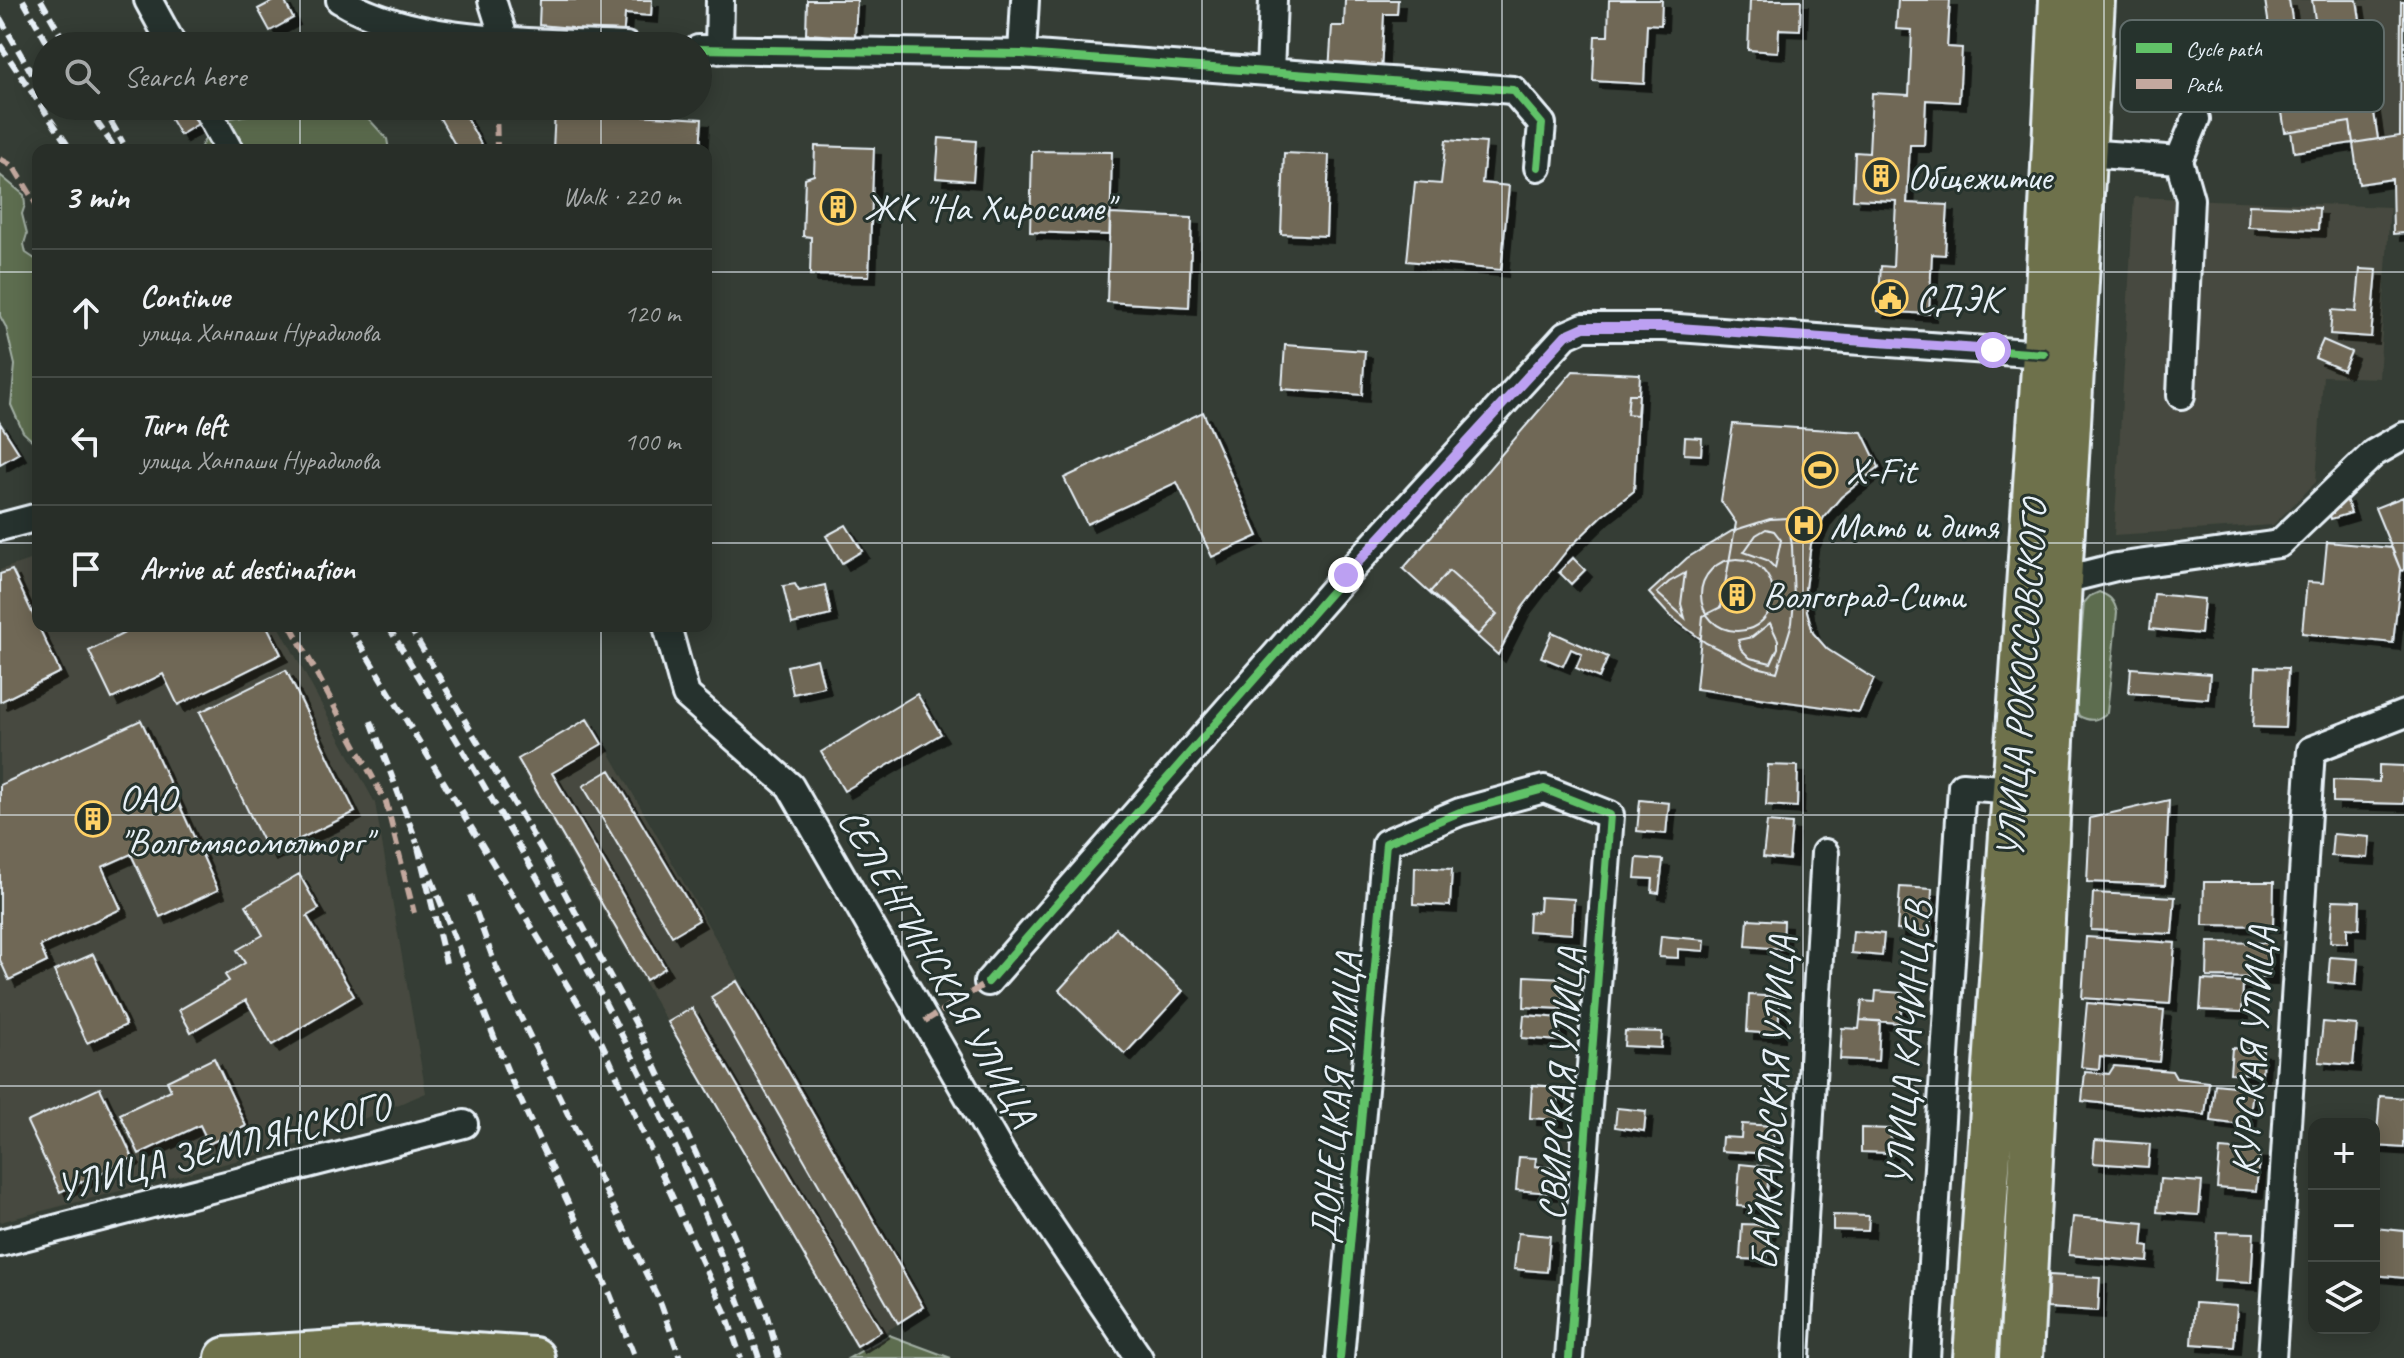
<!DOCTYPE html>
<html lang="en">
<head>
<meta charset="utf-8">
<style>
	:root { --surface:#282e28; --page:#303630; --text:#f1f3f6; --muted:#a5a8a8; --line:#444a45 }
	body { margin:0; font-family:Caveat,sans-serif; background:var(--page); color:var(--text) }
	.controls { position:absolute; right:24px; bottom:24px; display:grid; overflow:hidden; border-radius:16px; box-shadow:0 4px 20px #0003 }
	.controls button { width:72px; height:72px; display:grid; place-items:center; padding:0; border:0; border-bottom:2px solid var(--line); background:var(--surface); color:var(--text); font:40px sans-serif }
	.stop { position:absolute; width:24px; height:24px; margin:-18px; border:6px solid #bca0f2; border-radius:50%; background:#fff }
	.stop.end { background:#bca0f2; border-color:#fff; box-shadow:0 2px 8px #0008 }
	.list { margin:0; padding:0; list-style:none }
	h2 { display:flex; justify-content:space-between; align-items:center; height:104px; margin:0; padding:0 32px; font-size:34px }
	h2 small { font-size:26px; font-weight:400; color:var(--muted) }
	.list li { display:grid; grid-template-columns:52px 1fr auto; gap:24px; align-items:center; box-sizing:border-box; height:128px; padding:0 32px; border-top:2px solid var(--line) }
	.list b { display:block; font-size:30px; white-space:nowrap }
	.list p { margin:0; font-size:26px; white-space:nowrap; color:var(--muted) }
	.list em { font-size:26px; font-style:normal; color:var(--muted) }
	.icon { flex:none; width:44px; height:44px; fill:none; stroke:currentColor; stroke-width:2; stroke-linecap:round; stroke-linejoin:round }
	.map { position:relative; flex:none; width:2404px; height:1358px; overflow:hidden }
	.search { position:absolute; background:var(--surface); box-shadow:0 4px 20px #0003; left:32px; top:32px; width:680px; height:88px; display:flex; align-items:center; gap:20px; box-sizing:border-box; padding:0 28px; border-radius:44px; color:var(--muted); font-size:30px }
	.panel { position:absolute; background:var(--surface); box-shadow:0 4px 20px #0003; left:32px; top:144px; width:680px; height:488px; border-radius:16px }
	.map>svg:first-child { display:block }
	.built { fill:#464a3f }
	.green { fill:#5d6d50; stroke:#a2afa4; stroke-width:2 }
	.building { fill:#6f6757; stroke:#e8f1f8; stroke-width:2; filter:url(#shadow) }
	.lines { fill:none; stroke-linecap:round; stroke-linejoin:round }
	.minor-casing { stroke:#e8f1f8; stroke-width:32 }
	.primary-casing { stroke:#e8f1f8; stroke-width:46 }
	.trunk-casing { stroke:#e8f1f8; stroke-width:48 }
	.minor { stroke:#26332d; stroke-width:26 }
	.primary { stroke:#6e714b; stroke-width:40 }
	.trunk { stroke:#6e714b; stroke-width:42 }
	.rail { stroke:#e8f1f8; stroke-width:6; stroke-dasharray:12 6; stroke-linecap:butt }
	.quiet { stroke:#c3a89e; stroke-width:6; stroke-dasharray:12 6; stroke-linecap:butt }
	.cycleway-casing { stroke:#26332d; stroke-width:13 }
	.cycleway { stroke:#61c268; stroke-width:8 }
	.route { stroke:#bca0f2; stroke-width:10 }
	.grid { fill:none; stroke:#e8f1f8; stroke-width:2; stroke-opacity:0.55 }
	.labels { text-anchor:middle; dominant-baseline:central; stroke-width:6; stroke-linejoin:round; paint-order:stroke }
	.poi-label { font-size:38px; fill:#e8f1f8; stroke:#26332d; text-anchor:start }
	.street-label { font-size:38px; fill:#e8f1f8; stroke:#26332d }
	.key { fill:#26332d; stroke:#606c6a; stroke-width:2 }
	.key-label { font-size:22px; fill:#e8f1f8 }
</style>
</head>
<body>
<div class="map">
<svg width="2404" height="1358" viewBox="0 0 2404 1358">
	<defs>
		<filter id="shadow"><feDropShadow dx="7" dy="7" stdDeviation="0" flood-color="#0009"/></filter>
	</defs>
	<rect width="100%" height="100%" fill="#353d35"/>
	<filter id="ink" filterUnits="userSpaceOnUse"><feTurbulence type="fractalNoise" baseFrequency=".0125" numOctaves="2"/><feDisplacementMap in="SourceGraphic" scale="16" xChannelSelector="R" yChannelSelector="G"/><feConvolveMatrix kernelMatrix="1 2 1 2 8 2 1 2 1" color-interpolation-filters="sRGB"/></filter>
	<g filter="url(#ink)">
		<path class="built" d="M2265 0H2404V233L2393 234 2392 180 2359 184 2350 122 2285 132Z
			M2134 197 2390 207 2379 378 2323 376 2316 482 2273 525 2114 535Z
			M38 557V626H279L375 803 426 1093 308 1142 0 1222V570Z
			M589 717 926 1306 857 1350 515 759Z"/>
		<path class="green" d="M298 106H357L387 139 389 150H199L215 121Z
			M0 175 24 195 25 205 22 214 27 234 24 244 26 253 38 261V446L23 432 11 405 15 365 6 327 0 316Z
			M2099 592C2110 596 2114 600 2117 612L2107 713C2096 721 2091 722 2079 716L2075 705 2084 603 2090 596Z
			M889 1335 951 1358H849Z"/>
		<path class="building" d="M275 0H284L293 18 270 31 258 9Z
			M540 0H652L651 16 625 14 623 41 572 37V28L539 25Z
			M807 0H857L855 37 806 34Z
			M1345 0H1398L1397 14H1384L1381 73 1329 71 1332 26H1344Z
			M1609 0H1662L1661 25 1647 24 1644 84 1593 81 1595 36H1608Z
			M1750 0H1801L1800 30 1779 29 1778 52 1748 50Z
			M1898 0H1950L1947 47 1962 48 1959 102 1926 100 1924 145H1910L1907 203 1948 205 1945 255 1932 254 1929 314 1878 311 1881 266 1893 267 1896 201 1853 199 1855 152 1869 153 1872 93 1909 95 1912 30 1896 29Z
			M2265 0H2289L2306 106 2328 103 2312 0H2357L2378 139 2353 143 2350 122 2285 132Z
			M2401 2H2404V233L2393 234 2392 179 2359 184 2353 143 2400 136Z
			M163 106H187L198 124 180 135Z
			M433 106H460L483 148 458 150Z
			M555 110 702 119 700 150H553Z
			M2350 122 2353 143 2294 152 2291 131Z
			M939 138 976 141 973 181 936 178Z
			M1446 140 1486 143 1482 183 1509 186 1501 270 1407 261 1415 182 1441 184Z
			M815 146 874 148 869 276 810 275 811 237 803 236 805 178 814 175Z
			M1032 151 1112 152 1110 235 1030 232Z
			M1284 153 1329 155 1326 236 1281 234Z
			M2249 205 2319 208 2318 230 2248 227Z
			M1110 214 1192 218 1189 307 1107 302Z
			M2360 269 2377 270 2371 337 2330 334 2332 310 2356 312Z
			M2323 340 2351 352 2343 370 2315 358Z
			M1285 345 1365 351 1362 395 1282 389Z
			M1573 371 1640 374 1634 491 1602 516 1569 548 1545 578 1522 608 1498 655 1403 569Z
			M1629 394H1639L1637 415 1627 414Z
			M1203 412 1258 536 1212 557 1177 482 1087 524 1064 478Z
			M0 423 19 453 0 464Z
			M1733 424 1862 432 1879 467 1841 497 1824 517 1811 544 1805 588 1807 611 1813 633 1827 649 1874 679 1859 712 1696 689 1703 616 1721 607 1736 523 1721 501Z
			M1685 437 1702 438 1701 455 1684 454Z
			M2345 496 2351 513 2331 519 2326 502Z
			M2403 497 2404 570 2401 571 2375 508Z
			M1788 518 1792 546 1794 600 1792 623 1777 672 1753 666 1706 643 1669 615 1649 593 1687 558 1732 531 1770 519Z
			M846 525 862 551 842 563 826 536Z
			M1766 529 1774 531 1781 540 1775 568 1767 560 1744 552 1756 535Z
			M2327 542 2392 548 2401 571 2393 643 2302 633 2307 582 2323 583Z
			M1573 558 1585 570 1571 584 1559 572Z
			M1701 595a36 36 0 1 1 72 0a36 36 0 1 1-72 0Z
			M12 570 60 672 0 702V574Z
			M1449 571 1497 614 1478 635 1430 592Z
			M1685 573 1681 604 1685 618 1657 593 1669 582Z
			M795 584 799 591 825 585 831 615 792 624 783 586Z
			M2154 594 2204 599 2201 634 2150 629Z
			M1770 623 1778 640V648L1771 663 1750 658 1741 649 1738 640 1752 637Z
			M138 626H267L281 654 178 705 163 674 112 699 89 651Z
			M1552 632 1608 657 1599 678 1576 668 1582 654 1571 649 1563 666 1541 657Z
			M817 659 824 687 793 694 787 666Z
			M2256 667 2288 668 2285 728 2253 727Z
			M2131 668 2210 674 2208 699 2129 693Z
			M286 670 355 812 269 854 200 712Z
			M917 694 941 734 844 791 821 752Z
			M587 719 602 744 552 773 665 968 646 980 518 759Z
			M141 720 218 890 160 917 131 854 102 867 121 909 40 946 47 962 9 980 0 960V785Z
			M1768 765 1798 766 1797 807 1766 805Z
			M2379 765 2404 766V804L2333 802V780L2379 782Z
			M610 770 699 920 672 936 583 786Z
			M1640 800 1669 803 1666 834 1637 831Z
			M2169 800 2165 885 2087 882 2090 818Z
			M1767 822 1792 824 1789 860 1763 857Z
			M2333 834 2370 837 2368 858 2331 856Z
			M1637 858 1663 860 1659 893 1652 892 1653 879 1635 878Z
			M1415 867 1452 869 1450 906 1414 904Z
			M299 874 319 909 307 916 354 996 272 1045 246 1000 191 1032 179 1010 229 981 225 975 245 963 237 950 263 935 246 905Z
			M2204 882H2274L2273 926 2203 925Z
			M1900 887 1932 889 1930 932 1897 930Z
			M2093 893 2175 897 2172 934 2091 930Z
			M1540 897 1574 899 1572 934 1528 931 1529 913 1539 911Z
			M2333 900 2360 901 2359 929 2347 928V943L2330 942Z
			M1748 919 1784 921 1783 949 1746 946Z
			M1116 928 1183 991 1125 1054 1059 990Z
			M1853 931 1884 934 1882 956 1851 953Z
			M1661 936 1705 940 1704 951 1678 949V958L1659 957Z
			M2086 937 2175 943 2170 1004 2082 998Z
			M2208 942 2270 943V978L2207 977Z
			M93 954 126 1025 87 1043 54 971Z
			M2330 957 2358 959 2356 985 2328 982Z
			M1525 976 1564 978 1562 1009 1524 1007Z
			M2202 980 2243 982 2242 1012 2200 1010Z
			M737 981 923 1307 898 1323 711 997Z
			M1876 991 1903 993 1900 1023 1860 1020 1862 1001 1875 1002Z
			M1749 995 1780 997 1778 1034 1747 1032Z
			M2087 1003 2164 1010 2159 1062 2100 1056 2099 1069 2081 1067Z
			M692 1008 881 1331 857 1346 668 1022Z
			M1524 1015 1561 1018 1559 1041 1522 1038Z
			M1860 1020 1880 1021 1878 1061 1840 1059 1842 1028 1859 1029Z
			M2323 1022 2357 1025 2353 1065 2319 1062Z
			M1625 1031 1662 1032 1661 1048 1624 1046Z
			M2232 1048 2263 1050 2262 1074 2230 1073Z
			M214 1058 246 1126 209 1144 200 1125 139 1154 120 1114 171 1090 167 1081Z
			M2114 1066 2172 1071 2176 1078 2209 1082 2205 1115 2082 1101 2085 1072 2109 1074Z
			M2215 1084 2253 1088 2249 1126 2211 1121Z
			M1532 1085 1559 1087 1557 1120 1530 1118Z
			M100 1088 133 1158 60 1192 27 1122Z
			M2380 1096 2404 1098V1148L2376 1146Z
			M1617 1108 1646 1111 1644 1131 1615 1127Z
			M1742 1124 1774 1126 1772 1154 1721 1151 1722 1137 1741 1138Z
			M1861 1128 1891 1129 1890 1153 1861 1152Z
			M2095 1140 2150 1144 2148 1167 2093 1163Z
			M2220 1149 2260 1152 2256 1191 2217 1188Z
			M1519 1157 1536 1158 1535 1166 1552 1168 1550 1193 1516 1190Z
			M1740 1164 1769 1167 1766 1208 1737 1206Z
			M2160 1179 2202 1182 2199 1215 2157 1212Z
			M1833 1215 1869 1216 1868 1231 1833 1230Z
			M2073 1217 2144 1223 2142 1246 2149 1247 2148 1262 2069 1255Z
			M1742 1224 1769 1225 1767 1260 1740 1259Z
			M2374 1228 2404 1231V1278L2374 1275Z
			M2217 1232 2254 1233 2251 1283 2214 1281Z
			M1518 1233 1550 1236 1547 1272 1514 1269Z
			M2049 1275 2100 1278 2098 1311 2047 1308Z
			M2195 1303 2237 1306 2234 1347 2192 1344Z"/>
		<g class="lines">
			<defs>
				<path id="minor" d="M148 0 173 46
					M340 0C413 45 541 42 626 46
					M492 0 505 41
					M698 49 1022 54 1513 90 1542 124 1538 167
					M719 50 720 0
					M1022 54 1025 0
					M1270 72 1273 0
					M205 106 229 150
					M2085 153 2179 160 2196 119
					M2179 160 2190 199 2181 395
					M0 527 38 517
					M2060 581 2116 567 2279 544 2374 453 2404 436
					M667 626 686 695 790 786 1004 1158 1139 1358
					M988 982 1346 575 1566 335 1584 327H1664L2044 354
					M0 1243 464 1124
					M1340 1358 1386 843 1460 812 1544 789 1610 815 1569 1358
					M1796 1358 1825 853
					M1926 1358 1962 786 2014 790
					M2272 1358 2311 750 2404 714"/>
				<path id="primary" d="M226 1358 385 1348 534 1358"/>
				<path id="trunk" d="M1975 1358 2044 354 2061 0
					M2021 1358 2060 581 2093 0"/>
			</defs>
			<use href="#minor" class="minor-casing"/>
			<use href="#primary" class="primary-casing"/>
			<use href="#trunk" class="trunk-casing"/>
			<use href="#minor" class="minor"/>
			<use href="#primary" class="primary"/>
			<use href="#trunk" class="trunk"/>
			<path class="rail" d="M23 0 49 46
				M41 0 67 46
				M0 18 32 74
				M0 45 71 150
				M86 106 116 150
				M102 106 123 143
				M349 626 601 1041 726 1314 741 1358
				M388 626C503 816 618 1006 703 1211 723 1260 743 1308 759 1358
				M409 626 541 849 635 1022 730 1227 766 1313 779 1358
				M371 721 417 843
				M470 895 496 967 661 1304 680 1358
				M446 963 417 843 510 1077 610 1294 635 1358"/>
			<path class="quiet" d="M504 46 505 41
				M496 106 497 150
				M0 159 14 167 38 207
				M291 626 386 802 414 913
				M925 1021 988 982"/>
			<defs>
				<path id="cycleway" d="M698 49 1022 54 1513 90 1542 124 1538 167
					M988 982 1346 575 1566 335 1584 327H1664L2044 354
					M1340 1358 1386 843 1460 812 1544 789 1610 815 1569 1358"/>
			</defs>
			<use href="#cycleway" class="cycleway-casing"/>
			<use href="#cycleway" class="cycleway"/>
		</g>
	</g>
	<g class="lines" filter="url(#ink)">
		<path class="route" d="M1346 575 1566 335 1584 327H1664L1993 350"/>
	</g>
	<path class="grid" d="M300 0V46M601 0V46M902 0V1358M1202 0V1358M1502 0V1358M1803 0V1358M2104 0V1358M300 106V150M601 106V150M0 272H38M706 272H2404M0 543H38M706 543H2404M300 626V1358M601 626V1358M0 815H2404M0 1086H2404"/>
	<defs>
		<symbol id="building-ring" viewBox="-11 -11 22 22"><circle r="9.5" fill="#26332d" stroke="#ffd166" stroke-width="1.5"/><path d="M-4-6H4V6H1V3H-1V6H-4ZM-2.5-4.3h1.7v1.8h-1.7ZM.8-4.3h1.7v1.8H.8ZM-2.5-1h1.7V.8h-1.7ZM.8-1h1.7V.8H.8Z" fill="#ffd166"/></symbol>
		<symbol id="civic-ring" viewBox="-11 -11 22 22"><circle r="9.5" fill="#26332d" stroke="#ffd166" stroke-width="1.5"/><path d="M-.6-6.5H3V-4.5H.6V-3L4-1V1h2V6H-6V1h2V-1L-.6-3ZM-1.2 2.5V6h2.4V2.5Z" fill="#ffd166"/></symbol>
		<symbol id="stadium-ring" viewBox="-11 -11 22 22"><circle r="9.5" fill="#26332d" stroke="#ffd166" stroke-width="1.5"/><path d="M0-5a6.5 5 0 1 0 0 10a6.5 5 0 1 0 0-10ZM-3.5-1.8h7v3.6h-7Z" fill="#ffd166"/></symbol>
		<symbol id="hospital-ring" viewBox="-11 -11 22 22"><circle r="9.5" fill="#26332d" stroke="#ffd166" stroke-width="1.5"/><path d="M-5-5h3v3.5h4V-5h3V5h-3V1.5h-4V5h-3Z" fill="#ffd166"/></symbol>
	</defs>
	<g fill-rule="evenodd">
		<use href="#building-ring" x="1861" y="156" width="40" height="40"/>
		<use href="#building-ring" x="818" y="187" width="40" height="40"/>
		<use href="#civic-ring" x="1870" y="278" width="40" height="40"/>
		<use href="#stadium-ring" x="1800" y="450" width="40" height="40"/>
		<use href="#hospital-ring" x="1784" y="505" width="40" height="40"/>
		<use href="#building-ring" x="1717" y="575" width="40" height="40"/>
		<use href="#building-ring" x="73" y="799" width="40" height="40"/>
	</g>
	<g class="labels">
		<g class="poi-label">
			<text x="1907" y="176">Общежитие</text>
			<text x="864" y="207">ЖК "На Хиросиме"</text>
			<text x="1916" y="298">СДЭК</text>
			<text x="1846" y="470">X-Fit</text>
			<text x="1830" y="525">Мать и дитя</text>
			<text x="1763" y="595">Волгоград-Сити</text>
			<text x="119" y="797">ОАО<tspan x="119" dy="44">"Волгомясомолторг"</tspan></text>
		</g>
		<g class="street-label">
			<text transform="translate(2022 679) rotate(-86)">УЛИЦА РОКОССОВСКОГО</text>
			<text transform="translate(938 967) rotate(60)">СЕЛЕНГИНСКАЯ УЛИЦА</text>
			<text transform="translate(1908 1044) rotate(-86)">УЛИЦА КАЧИНЦЕВ</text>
			<text transform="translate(2253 1051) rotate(-86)">КУРСКАЯ УЛИЦА</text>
			<text transform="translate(1561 1084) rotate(-86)">СВИРСКАЯ УЛИЦА</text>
			<text transform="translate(1336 1098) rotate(-85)">ДОНЕЦКАЯ УЛИЦА</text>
			<text transform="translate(1773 1103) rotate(-87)">БАЙКАЛЬСКАЯ УЛИЦА</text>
			<text transform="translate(223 1147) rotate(-14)">УЛИЦА ЗЕМЛЯНСКОГО</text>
		</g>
	</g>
	<rect x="2120" y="20" width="264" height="92" rx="12" class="key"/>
	<rect x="2136" y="43" width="36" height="10" fill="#61c268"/>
	<rect x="2136" y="79" width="36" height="10" fill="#c3a89e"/>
	<g class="key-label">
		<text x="2186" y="56">Cycle path</text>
		<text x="2186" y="92">Path</text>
	</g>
</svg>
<div class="controls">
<button>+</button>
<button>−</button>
<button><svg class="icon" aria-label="layers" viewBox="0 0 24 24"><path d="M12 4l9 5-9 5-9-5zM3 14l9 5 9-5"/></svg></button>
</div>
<div class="stop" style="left:1993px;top:350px"></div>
<div class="stop end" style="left:1346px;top:575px"></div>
<div class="search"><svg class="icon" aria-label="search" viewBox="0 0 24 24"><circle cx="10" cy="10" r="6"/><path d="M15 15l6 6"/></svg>Search here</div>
<section class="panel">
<h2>3 min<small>Walk · 220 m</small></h2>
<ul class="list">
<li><svg class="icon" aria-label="ahead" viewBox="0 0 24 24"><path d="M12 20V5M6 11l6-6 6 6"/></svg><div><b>Continue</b><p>улица Ханпаши Нурадилова</p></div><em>120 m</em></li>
<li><svg class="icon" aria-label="left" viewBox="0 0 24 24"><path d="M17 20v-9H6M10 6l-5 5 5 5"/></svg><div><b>Turn left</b><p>улица Ханпаши Нурадилова</p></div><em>100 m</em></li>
<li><svg class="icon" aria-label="arrive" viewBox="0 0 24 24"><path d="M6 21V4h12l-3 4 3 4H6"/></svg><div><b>Arrive at destination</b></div></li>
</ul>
</section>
</div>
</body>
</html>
